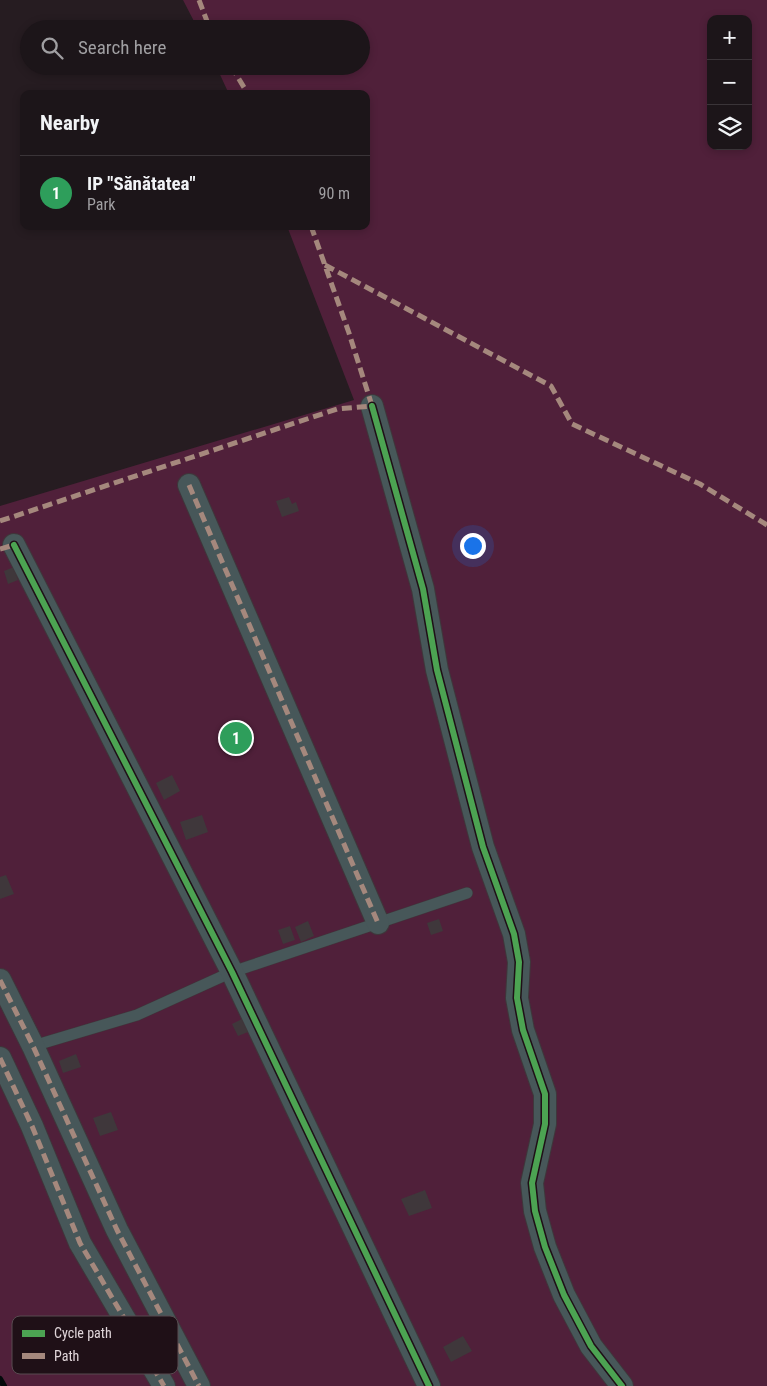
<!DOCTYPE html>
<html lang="en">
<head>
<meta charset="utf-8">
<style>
	:root { --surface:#1c1519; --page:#292226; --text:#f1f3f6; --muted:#a09fa2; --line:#3a3438; --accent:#8c9099 }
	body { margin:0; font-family:"Roboto Condensed",sans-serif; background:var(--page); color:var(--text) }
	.controls { position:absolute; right:15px; top:15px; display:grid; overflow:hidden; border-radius:10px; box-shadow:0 2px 8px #0003 }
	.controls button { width:45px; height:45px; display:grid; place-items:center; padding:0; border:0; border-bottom:1px solid var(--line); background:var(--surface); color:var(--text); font:25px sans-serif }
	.you { position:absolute; left:472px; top:545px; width:18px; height:18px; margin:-12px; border:4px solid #fff; border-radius:50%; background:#1a73e8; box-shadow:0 0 0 8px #1a73e833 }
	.badge { display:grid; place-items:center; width:32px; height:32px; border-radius:50%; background:var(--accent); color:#fff; font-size:16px; font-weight:700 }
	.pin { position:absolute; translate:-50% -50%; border:2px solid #fff; box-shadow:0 1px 5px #0006 }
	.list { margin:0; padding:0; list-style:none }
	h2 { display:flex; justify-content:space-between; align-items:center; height:65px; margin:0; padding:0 20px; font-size:21px }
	h2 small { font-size:16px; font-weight:400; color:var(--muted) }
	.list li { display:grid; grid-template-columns:32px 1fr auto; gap:15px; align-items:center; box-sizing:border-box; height:75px; padding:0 20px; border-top:1px solid var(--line) }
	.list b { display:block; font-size:19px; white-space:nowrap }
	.list p { margin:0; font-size:16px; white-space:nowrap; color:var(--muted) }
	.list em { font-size:16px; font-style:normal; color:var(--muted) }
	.icon { flex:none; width:28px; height:28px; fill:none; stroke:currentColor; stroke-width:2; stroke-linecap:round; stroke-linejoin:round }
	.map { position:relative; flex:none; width:767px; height:1386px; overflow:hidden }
	.search { position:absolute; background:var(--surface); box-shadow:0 2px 8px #0003; left:20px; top:20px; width:350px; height:55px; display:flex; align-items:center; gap:12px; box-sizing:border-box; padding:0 18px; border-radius:28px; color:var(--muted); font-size:19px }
	.panel { position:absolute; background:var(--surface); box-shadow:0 2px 8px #0003; left:20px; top:90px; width:350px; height:140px; border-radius:10px }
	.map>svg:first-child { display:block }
	.green { fill:#50203a; fill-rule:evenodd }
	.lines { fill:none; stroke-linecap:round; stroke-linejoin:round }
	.stream { stroke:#030a0b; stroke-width:6 }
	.building { fill:#3f373b }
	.lane-casing { stroke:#3f373b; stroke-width:12 }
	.street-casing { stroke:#3f373b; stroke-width:24 }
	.lane { stroke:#475759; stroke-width:11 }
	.street { stroke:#475759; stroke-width:22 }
	.quiet { stroke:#a5887d; stroke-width:5; stroke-dasharray:10 5; stroke-linecap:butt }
	.cycleway-casing { stroke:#1f1017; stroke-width:9 }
	.cycleway { stroke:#4ca352; stroke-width:6 }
	.key { fill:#1f1017; stroke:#594b51; stroke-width:1 }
	.key-label { font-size:14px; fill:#e0d5d9 }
</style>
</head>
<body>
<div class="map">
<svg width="767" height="1386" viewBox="0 0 767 1386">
	<rect width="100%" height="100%" fill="#261c21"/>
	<path class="green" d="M183 0H767V1386H0V506L354 400 287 226H366V94H229L216 66H361V29H198ZM711 19H748V146H711Z"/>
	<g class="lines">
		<path class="stream" d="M0 1379 4 1386"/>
	</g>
	<path class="building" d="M289 497 292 504 296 502 299 511 282 517 276 501Z
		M14 567 18 580 8 584 4 571Z
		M172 775 180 791 164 800 156 783Z
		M202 815 208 832 186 840 180 822Z
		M6 875 14 894 0 899V877Z
		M439 919 443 931 431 935 427 923Z
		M308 921 314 936 301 942 295 927Z
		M290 926 295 940 283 944 278 930Z
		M242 1019 248 1032 238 1036 232 1024Z
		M76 1054 81 1067 63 1073 59 1061Z
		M111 1112 118 1130 100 1136 93 1118Z
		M425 1190 432 1208 409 1216 401 1199Z
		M463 1336 472 1351 451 1362 443 1347Z"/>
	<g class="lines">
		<defs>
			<path id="lane" d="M33 1046 137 1015 232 972 467 893"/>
			<path id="street" d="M372 406 423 589 437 670 483 847 514 934 519 962 517 998 523 1030 545 1094V1124L532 1183 535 1211 545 1247 564 1295 591 1346 622 1386
				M189 485 378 923
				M14 545 232 972 429 1386
				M0 980 33 1046 117 1230 199 1386
				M0 1058 32 1126 80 1243 164 1386"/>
		</defs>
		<use href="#lane" class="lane-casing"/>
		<use href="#street" class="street-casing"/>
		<use href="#lane" class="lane"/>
		<use href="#street" class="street"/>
		<path class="quiet" d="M199 0 210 29
			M231 66 248 94
			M311 226 349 333 373 409
			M325 265 551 386 572 424 700 484 767 525
			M189 485 378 923
			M0 521 337 409 372 406
			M0 549 14 545 15 548
			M0 980 33 1046 117 1230 199 1386
			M0 1058 32 1126 80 1243 164 1386"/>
		<defs>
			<path id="cycleway" d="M372 406 423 589 437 670 483 847 514 934 519 962 517 998 523 1030 545 1094V1124L532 1183 535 1211 545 1247 564 1295 591 1346 622 1386
				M14 545 232 972 429 1386"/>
		</defs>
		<use href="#cycleway" class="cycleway-casing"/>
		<use href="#cycleway" class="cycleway"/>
	</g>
	<rect x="12" y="1316" width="166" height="58" rx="8" class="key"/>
	<rect x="22" y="1330" width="23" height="7" fill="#4ca352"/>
	<rect x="22" y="1353" width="23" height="6" fill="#a5887d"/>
	<g class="key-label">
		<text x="54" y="1338">Cycle path</text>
		<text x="54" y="1361">Path</text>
	</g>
</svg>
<div class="controls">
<button>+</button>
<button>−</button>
<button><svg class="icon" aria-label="layers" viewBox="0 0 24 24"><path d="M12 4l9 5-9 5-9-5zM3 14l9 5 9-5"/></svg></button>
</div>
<div class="you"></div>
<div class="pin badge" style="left:236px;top:738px;background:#2e9e5b">1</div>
<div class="search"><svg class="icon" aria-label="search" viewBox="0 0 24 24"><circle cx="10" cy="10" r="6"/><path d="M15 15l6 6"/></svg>Search here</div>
<section class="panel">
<h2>Nearby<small></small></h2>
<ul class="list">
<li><span class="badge" style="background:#2e9e5b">1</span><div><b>IP &quot;Sănătatea&quot;</b><p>Park</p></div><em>90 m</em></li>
</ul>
</section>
</div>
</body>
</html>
